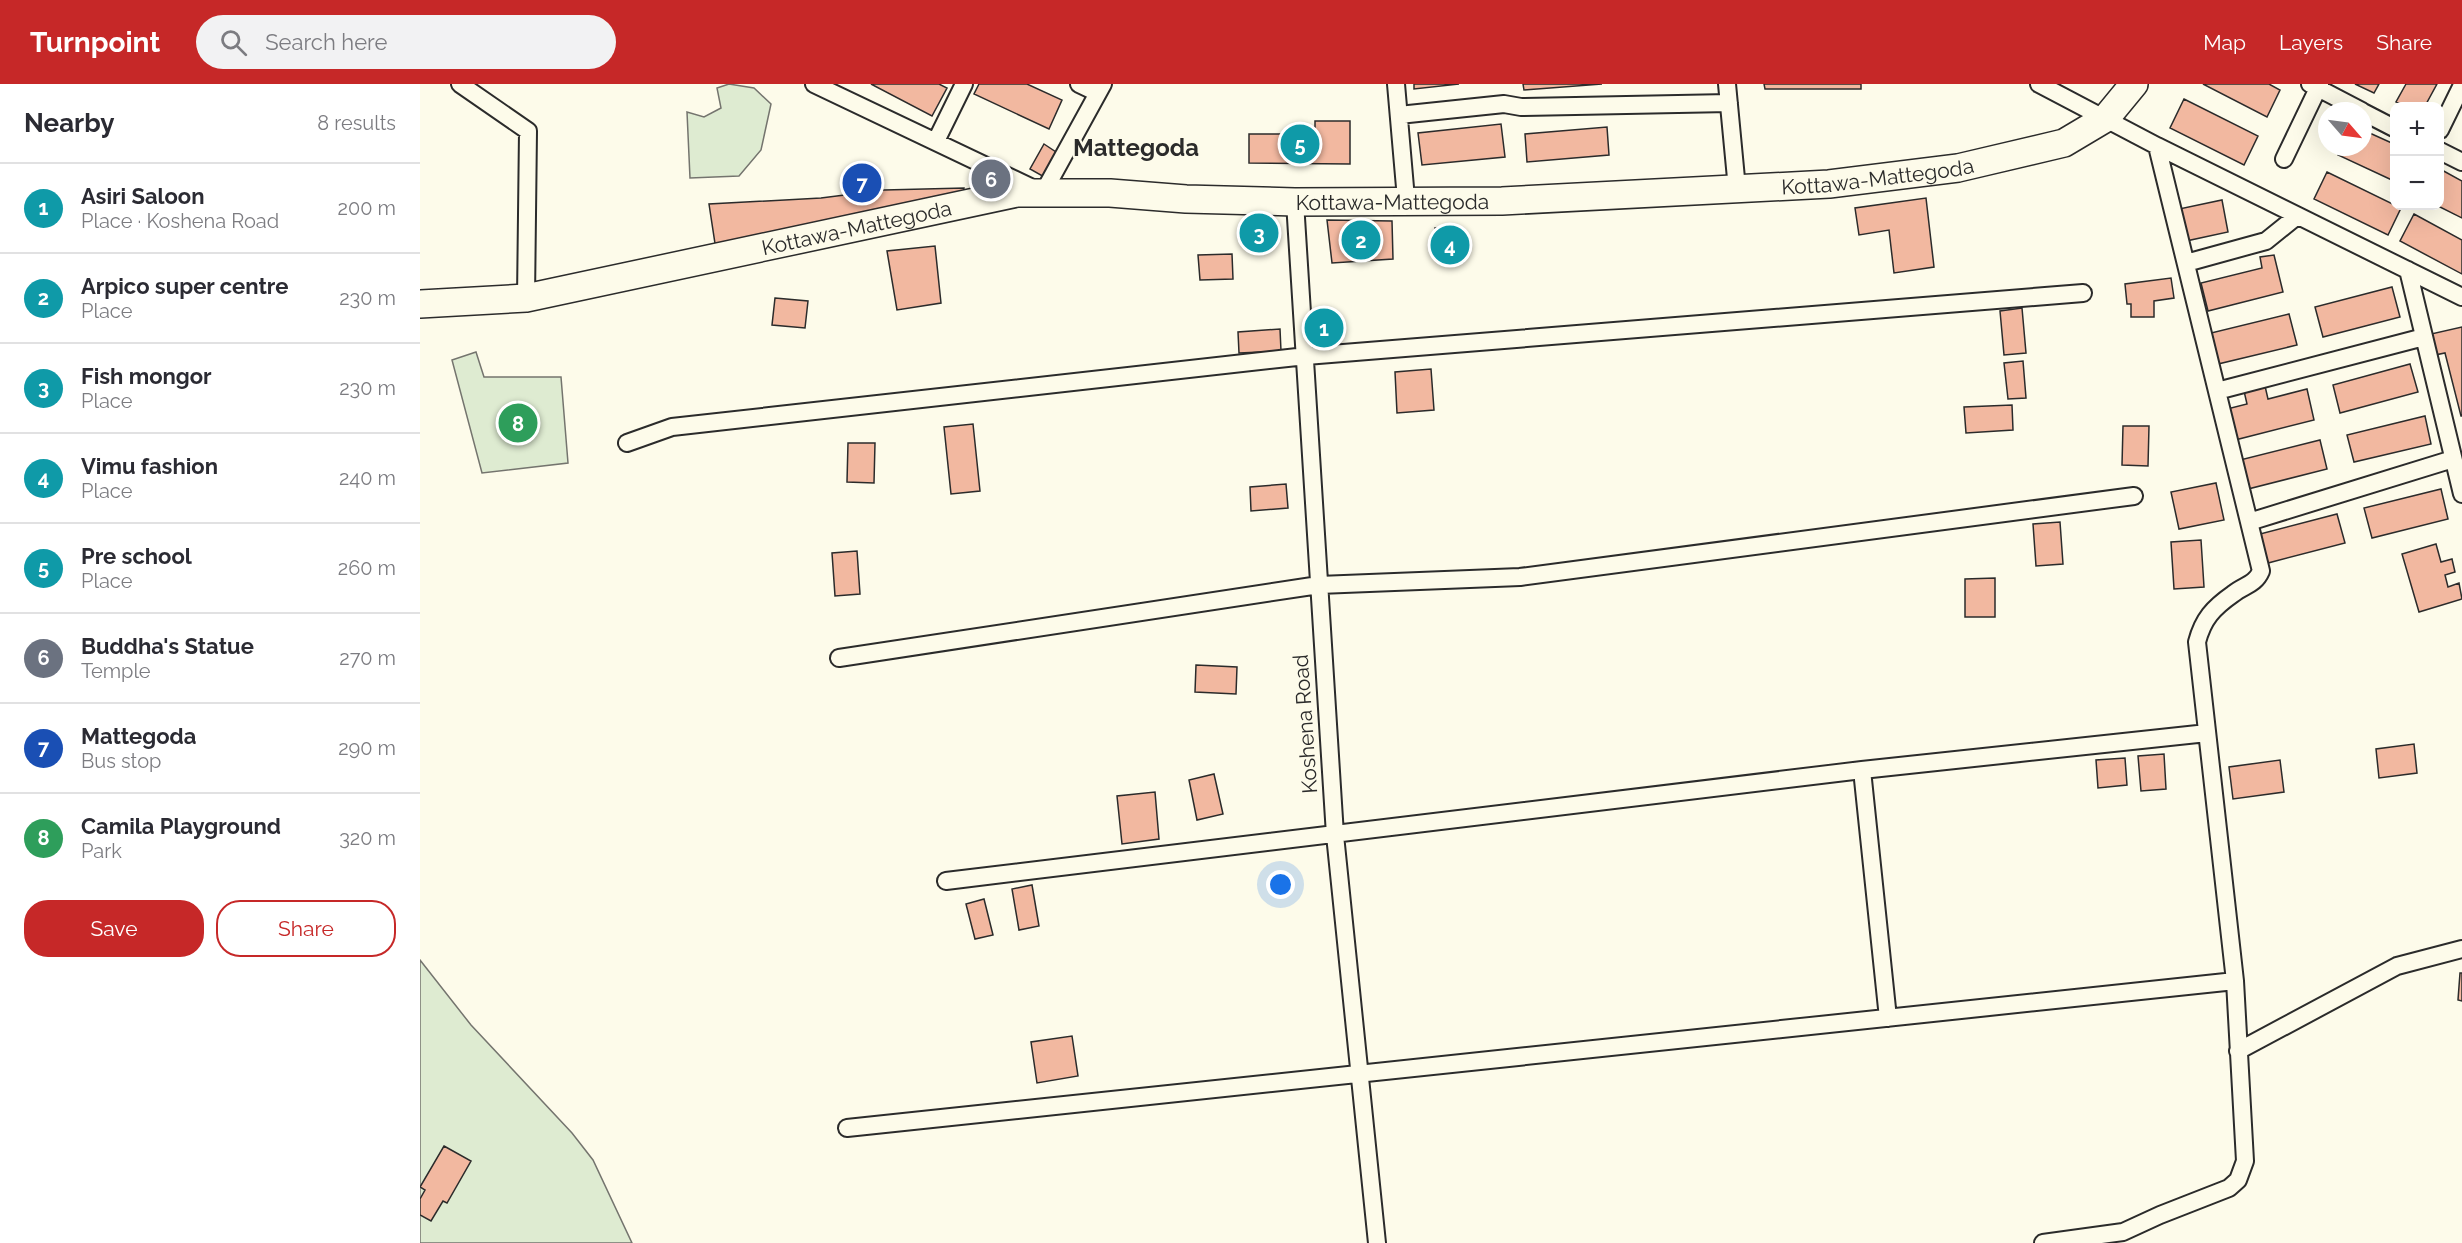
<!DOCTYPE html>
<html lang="en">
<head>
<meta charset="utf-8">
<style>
	:root { --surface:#fff; --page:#f2f2f3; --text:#2b2b33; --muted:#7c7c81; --line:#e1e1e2; --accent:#c62828 }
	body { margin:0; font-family:Raleway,sans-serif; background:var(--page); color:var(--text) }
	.controls { position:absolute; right:18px; top:18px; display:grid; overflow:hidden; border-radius:12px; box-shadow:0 6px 24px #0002 }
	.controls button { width:54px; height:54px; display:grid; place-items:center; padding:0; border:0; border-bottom:2px solid var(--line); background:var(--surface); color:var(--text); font:30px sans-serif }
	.compass { position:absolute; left:1898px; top:18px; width:54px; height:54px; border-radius:50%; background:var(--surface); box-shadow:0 6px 24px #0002; rotate:118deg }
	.you { position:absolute; left:861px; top:801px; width:21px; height:21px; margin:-15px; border:4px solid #fff; border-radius:50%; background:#1a73e8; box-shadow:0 0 0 9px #1a73e833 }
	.badge { display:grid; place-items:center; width:39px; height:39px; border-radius:50%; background:var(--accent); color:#fff; font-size:20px; font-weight:700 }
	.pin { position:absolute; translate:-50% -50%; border:3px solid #fff; box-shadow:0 2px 6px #0006 }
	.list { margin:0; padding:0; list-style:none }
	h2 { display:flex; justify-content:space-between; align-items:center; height:78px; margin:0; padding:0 24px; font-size:26px }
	h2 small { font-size:20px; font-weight:400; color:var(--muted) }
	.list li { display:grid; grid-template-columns:39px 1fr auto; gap:18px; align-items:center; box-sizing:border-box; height:90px; padding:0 24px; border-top:2px solid var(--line) }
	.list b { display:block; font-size:22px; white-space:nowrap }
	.list p { margin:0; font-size:20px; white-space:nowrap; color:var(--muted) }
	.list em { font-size:20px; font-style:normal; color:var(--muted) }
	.actions { display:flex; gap:12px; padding:18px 24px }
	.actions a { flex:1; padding:14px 0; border:2px solid var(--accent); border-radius:24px; text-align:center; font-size:21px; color:var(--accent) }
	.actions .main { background:var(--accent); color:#fff }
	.icon { flex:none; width:33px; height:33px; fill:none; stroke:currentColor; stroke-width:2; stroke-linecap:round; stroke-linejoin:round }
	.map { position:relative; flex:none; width:2042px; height:1159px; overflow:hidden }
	header { display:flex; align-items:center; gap:36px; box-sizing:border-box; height:84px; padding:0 30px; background:var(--accent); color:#fff }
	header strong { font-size:28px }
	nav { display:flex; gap:33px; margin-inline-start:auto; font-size:21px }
	.search { width:420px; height:54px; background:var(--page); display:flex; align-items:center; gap:15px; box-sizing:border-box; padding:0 21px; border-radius:33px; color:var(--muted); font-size:22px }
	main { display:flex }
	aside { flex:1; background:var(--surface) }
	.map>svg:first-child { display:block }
	.green { fill:#deebd1; stroke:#74746e; stroke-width:1.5 }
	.building { fill:#f2b8a0; stroke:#2b2b2b; stroke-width:1.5 }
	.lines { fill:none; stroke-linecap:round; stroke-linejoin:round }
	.street-casing { stroke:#2b2b2b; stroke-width:20 }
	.primary-casing { stroke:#2b2b2b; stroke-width:30 }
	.street { stroke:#fdfbea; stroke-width:16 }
	.primary { stroke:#fdfbea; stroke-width:27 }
	.labels { text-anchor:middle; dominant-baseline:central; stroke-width:4.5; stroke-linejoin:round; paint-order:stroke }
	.street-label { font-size:21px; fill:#2b2b2b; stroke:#fdfbea }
	.quarter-label { font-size:24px; font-weight:bold; fill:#2b2b2b; stroke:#fdfbea }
</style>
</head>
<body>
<header>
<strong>Turnpoint</strong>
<div class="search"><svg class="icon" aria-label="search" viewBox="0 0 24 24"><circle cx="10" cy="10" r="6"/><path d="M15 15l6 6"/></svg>Search here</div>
<nav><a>Map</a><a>Layers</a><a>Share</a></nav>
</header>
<main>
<aside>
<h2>Nearby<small>8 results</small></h2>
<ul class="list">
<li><span class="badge" style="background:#0f9aa8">1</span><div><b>Asiri Saloon</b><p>Place · Koshena Road</p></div><em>200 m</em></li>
<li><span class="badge" style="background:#0f9aa8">2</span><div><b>Arpico super centre</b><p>Place</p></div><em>230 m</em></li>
<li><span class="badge" style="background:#0f9aa8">3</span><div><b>Fish mongor</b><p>Place</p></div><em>230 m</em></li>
<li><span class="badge" style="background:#0f9aa8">4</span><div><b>Vimu fashion</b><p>Place</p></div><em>240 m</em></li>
<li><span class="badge" style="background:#0f9aa8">5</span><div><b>Pre school</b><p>Place</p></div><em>260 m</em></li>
<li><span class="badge" style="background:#6b7280">6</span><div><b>Buddha's Statue</b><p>Temple</p></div><em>270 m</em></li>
<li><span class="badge" style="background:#1a4fb4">7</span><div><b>Mattegoda</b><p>Bus stop</p></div><em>290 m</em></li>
<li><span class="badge" style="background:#2e9e5b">8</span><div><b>Camila Playground</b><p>Park</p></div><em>320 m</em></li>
</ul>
<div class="actions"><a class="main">Save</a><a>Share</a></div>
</aside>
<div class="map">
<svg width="2042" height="1159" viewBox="0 0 2042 1159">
	<rect width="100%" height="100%" fill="#fdfbea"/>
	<path class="green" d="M309 0 334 4 351 20 341 66 319 92 270 94 267 28 284 33 301 24 297 4Z
		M56 268 64 293H141L148 379 62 389 32 276Z
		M0 876 51 941 152 1049 173 1076 212 1159H0Z"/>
	<path class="building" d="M451 0H519L527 4 512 32Z
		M559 0H607L642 16 629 45 554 10Z
		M994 0H1039L994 5Z
		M1103 0H1182L1104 6Z
		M1344 0H1441V5H1345Z
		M1783 0H1849L1860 6 1847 33Z
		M1935 0H1959L1954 9Z
		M1986 0H2017L2005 22H1985L1976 18Z
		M1764 15 1838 52 1824 81 1750 44Z
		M895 37H930V80L829 79V50H895Z
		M1081 40 1085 73 1002 81 998 49Z
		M1187 43 1189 71 1107 78 1105 50Z
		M1943 46 1974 60V97L1918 71 1922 63H1943Z
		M624 60 639 70 626 94 610 85Z
		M2020 85 2042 97V134L2018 122Z
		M562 87 601 104 560 110Z
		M1907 88 1981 124 1968 151 1894 115Z
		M544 104 543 112 296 166 289 120 401 114 464 106Z
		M1506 114 1514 183 1474 189 1469 146 1439 151 1435 124Z
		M1802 116 1808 148 1766 157 1759 125Z
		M1994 130 2042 156V190L1980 157Z
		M907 136 972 137 973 175 912 179Z
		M826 138H850L852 160 827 163Z
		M1015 144H1041L1043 178 1020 180Z
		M515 162 521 219 477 226 467 167Z
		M812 170 813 195 780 196 778 171Z
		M1854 171 1863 208 1788 227 1781 199 1842 184 1840 173Z
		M1751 194 1754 214 1734 217V233H1711V220H1707L1705 200Z
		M1972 203 1980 233 1903 253 1895 223Z
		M355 214 388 217 385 244 352 241Z
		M1602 224 1606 269 1584 271 1580 227Z
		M1869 230 1877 261 1798 280 1791 249Z
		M897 232H910L912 256 898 257Z
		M2042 243V332H2041L2025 269 2015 271 2011 250Z
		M860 245 861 267 819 269 818 248Z
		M1603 277 1606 314 1588 315 1584 279Z
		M1990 280 1998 308 1920 329 1913 301Z
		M1011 285 1014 326 977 329 975 288Z
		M1845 302 1848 315 1887 305 1894 336 1815 356 1807 325 1827 320 1824 307Z
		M1592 321 1593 346 1546 349 1544 323Z
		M2005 332 2011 360 1934 378 1927 351Z
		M553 340 560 407 531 410 524 343Z
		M1703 342H1729L1728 382 1702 381Z
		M1900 356 1907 385 1828 405 1820 376Z
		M428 359H455L454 399 427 398Z
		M1796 399 1804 436 1759 445 1751 408Z
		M866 400 868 424 831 427 830 403Z
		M2021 405 2028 435 1952 454 1944 424Z
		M1917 430 1925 459 1848 479 1840 450Z
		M1640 438 1643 480 1616 482 1613 440Z
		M1781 456 1784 503 1754 505 1751 458Z
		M2016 460 2021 478 2032 475 2035 488 2025 491 2028 503 2039 499 2042 515 1999 528 1982 470Z
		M437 467 440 510 415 512 412 469Z
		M1575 494V533H1545V495Z
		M776 581 817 583 816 610 775 608Z
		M1994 660 1997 689 1959 694 1956 665Z
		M1744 670 1746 705 1721 707 1718 672Z
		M1705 674 1707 701 1678 704 1676 676Z
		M1860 676 1864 708 1813 715 1809 683Z
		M794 690 803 730 777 736 769 696Z
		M735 708 739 755 702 760 697 712Z
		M612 801 619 842 599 846 592 805Z
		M564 815 573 851 555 855 546 820Z
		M2040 889H2042V917L2038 916Z
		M652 952 658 992 617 999 611 958Z
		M24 1062 51 1077 27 1119 23 1117 11 1137 0 1131V1115L5 1106 0 1103Z"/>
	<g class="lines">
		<defs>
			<path id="street" d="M40 0 108 47 106 214
				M394 0 623 109 683 0
				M659 0 678 9
				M976 0 986 115
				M1307 0 1317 105
				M1619 0 1737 62 2042 213
				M1890 0 1942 27
				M1943 28 1974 44
				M979 31 1084 20 1101 23 1309 19
				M2020 46 2042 1
				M516 57 544 0
				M2020 67 2042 78
				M1864 75 1900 0
				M875 118 915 751 957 1159
				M1766 179 1846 157 1877 132
				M1988 186 2042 410
				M1797 307 2004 253
				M207 359 252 343 886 272 1663 209
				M1829 438 2033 375
				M419 574 899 501 1100 493 1714 412
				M1442 686 1468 934
				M526 797 1442 686 1787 649
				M1818 967 1977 882 2042 865
				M427 1044 1815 897
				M1623 1159 1703 1148 1740 1131 1809 1104 1818 1096 1825 1077 1815 897 1777 558C1783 535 1793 524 1813 510 1824 501 1835 501 1841 487L1737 62"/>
			<g id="primary">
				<path id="s1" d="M0 220 106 214 597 109H690L766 115 875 118 1082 117 1409 100 1538 84 1644 59 1686 34 1714 0"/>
			</g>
		</defs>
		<use href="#street" class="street-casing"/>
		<use href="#primary" class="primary-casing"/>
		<use href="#street" class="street"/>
		<use href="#primary" class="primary"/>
	</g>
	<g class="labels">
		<g class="street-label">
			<text stroke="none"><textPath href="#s1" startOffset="1470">Kottawa-Mattegoda</textPath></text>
			<text stroke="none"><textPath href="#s1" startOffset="984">Kottawa-Mattegoda</textPath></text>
			<text stroke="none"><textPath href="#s1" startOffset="444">Kottawa-Mattegoda</textPath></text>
			<text transform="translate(885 640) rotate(-94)">Koshena Road</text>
		</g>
		<g class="quarter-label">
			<text x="716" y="63">Mattegoda</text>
		</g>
	</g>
</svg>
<div class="controls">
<button>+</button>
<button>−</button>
</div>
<svg class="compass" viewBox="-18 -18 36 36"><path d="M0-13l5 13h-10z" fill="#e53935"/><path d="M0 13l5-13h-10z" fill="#7c7c81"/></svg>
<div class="you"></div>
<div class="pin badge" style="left:904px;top:244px;background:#0f9aa8">1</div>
<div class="pin badge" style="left:941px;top:156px;background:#0f9aa8">2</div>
<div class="pin badge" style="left:839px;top:149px;background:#0f9aa8">3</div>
<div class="pin badge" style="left:1030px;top:161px;background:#0f9aa8">4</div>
<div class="pin badge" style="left:880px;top:60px;background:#0f9aa8">5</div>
<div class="pin badge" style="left:571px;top:95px;background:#6b7280">6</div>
<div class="pin badge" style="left:442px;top:99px;background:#1a4fb4">7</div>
<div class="pin badge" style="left:98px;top:339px;background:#2e9e5b">8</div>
</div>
</main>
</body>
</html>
